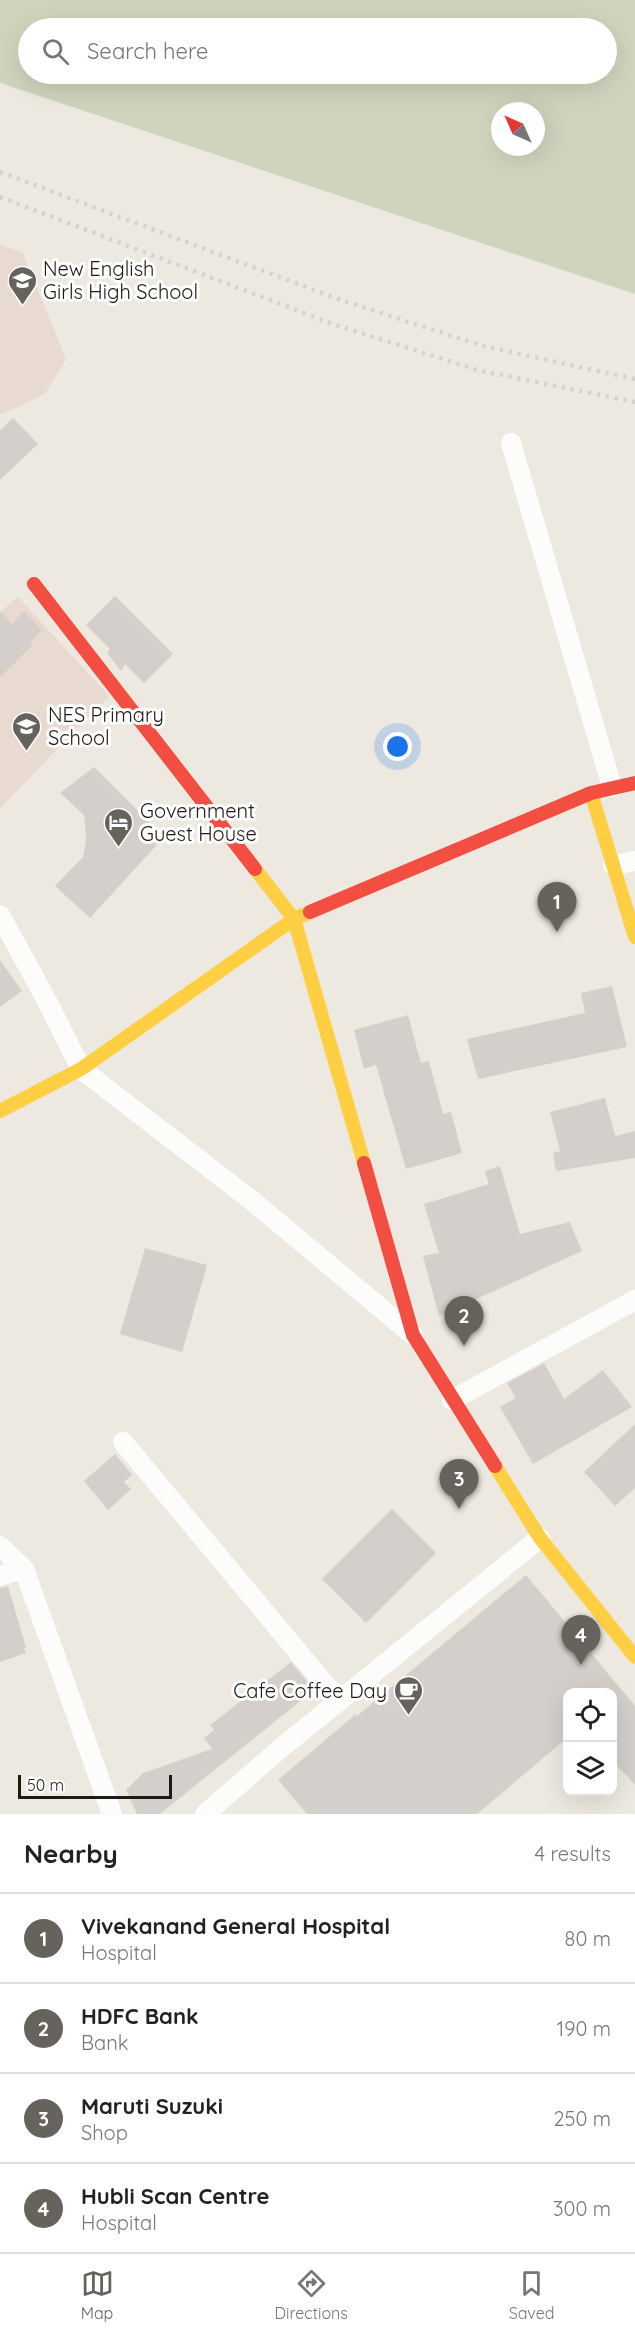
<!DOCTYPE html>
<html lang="en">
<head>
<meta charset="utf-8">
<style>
	:root { --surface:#fff; --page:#f2f2f2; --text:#222; --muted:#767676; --line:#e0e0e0; --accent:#66625c }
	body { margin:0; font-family:Quicksand,sans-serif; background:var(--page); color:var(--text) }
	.controls { position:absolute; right:18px; bottom:18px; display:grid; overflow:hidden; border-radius:12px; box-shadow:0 6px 24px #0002 }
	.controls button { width:54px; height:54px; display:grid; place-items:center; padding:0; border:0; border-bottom:2px solid var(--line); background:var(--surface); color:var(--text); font:30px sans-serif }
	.compass { position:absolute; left:491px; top:102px; width:54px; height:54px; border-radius:50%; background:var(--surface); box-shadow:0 6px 24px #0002; rotate:315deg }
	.scale { position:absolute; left:18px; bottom:15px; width:154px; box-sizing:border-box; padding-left:6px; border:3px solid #1d1a14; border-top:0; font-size:16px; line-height:21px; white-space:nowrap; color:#1d1a14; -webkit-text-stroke:4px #fff; paint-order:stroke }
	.you { position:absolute; left:398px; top:747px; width:21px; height:21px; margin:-15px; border:4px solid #fff; border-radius:50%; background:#1a73e8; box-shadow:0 0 0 9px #1a73e833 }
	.badge { display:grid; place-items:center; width:39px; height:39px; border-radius:50%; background:var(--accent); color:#fff; font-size:20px; font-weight:700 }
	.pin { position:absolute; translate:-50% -50px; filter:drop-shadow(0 2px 3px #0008) }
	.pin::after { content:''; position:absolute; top:32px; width:21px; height:18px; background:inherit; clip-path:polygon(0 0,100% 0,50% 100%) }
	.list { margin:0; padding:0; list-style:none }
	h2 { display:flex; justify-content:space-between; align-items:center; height:78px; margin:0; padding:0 24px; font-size:26px }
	h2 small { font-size:20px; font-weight:400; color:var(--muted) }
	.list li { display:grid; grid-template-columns:39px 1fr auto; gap:18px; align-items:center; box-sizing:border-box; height:90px; padding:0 24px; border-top:2px solid var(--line) }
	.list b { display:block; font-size:22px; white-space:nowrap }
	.list p { margin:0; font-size:20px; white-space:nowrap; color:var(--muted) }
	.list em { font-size:20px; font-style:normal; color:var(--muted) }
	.icon { flex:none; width:33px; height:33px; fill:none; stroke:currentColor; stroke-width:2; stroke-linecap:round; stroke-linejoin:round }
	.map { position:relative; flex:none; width:635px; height:1814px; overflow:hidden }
	.search { position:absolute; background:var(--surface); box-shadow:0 6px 24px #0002; left:18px; right:18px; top:18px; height:66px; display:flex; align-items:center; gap:15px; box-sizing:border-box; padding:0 21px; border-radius:33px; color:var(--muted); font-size:22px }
	.sheet { height:438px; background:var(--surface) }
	nav { display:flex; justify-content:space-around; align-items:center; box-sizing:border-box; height:84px; border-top:2px solid var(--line); background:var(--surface); font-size:16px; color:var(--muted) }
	nav a { display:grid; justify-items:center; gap:3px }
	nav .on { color:var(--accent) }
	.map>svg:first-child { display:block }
	.education { fill:#e8dad0 }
	.green { fill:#d1d4bd; fill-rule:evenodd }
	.building { fill:#d4cfca }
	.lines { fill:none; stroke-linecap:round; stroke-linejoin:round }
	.street { stroke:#fcfcfa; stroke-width:20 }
	.slow { stroke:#ffcf43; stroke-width:14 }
	.jam { stroke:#f24e42; stroke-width:14 }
	.rail { stroke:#d4d2cf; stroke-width:4.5; stroke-dasharray:3 6; stroke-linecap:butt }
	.labels { text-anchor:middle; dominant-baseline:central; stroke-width:6; stroke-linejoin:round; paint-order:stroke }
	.poi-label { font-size:20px; fill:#1d1a14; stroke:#fff; text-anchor:start }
</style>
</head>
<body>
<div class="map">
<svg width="635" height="1814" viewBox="0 0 635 1814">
	<rect width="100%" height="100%" fill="#ede9e1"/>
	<path class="education" d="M0 245 22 252 66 359 45 394 0 415Z
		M18 597 109 696 0 808V612Z"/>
	<path class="green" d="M0 0H635V294L0 83ZM28 28H606V74H28ZM500 111H536V147H500Z"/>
	<path class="building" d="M13 418 38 444 0 480V430Z
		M115 596 173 654 144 683 125 664 121 671 107 653 110 649 86 625Z
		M0 611 12 624 24 611 42 630 30 642 33 645 0 677Z
		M94 767 164 837 90 918 55 886 83 857 86 839 84 815 60 793Z
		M0 960 22 991 0 1007Z
		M612 986 627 1047 478 1079 467 1039 585 1013 581 993Z
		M408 1015 421 1063 429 1061 443 1114 451 1112 462 1153 406 1169 376 1065 364 1069 354 1030Z
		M605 1098 615 1136 635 1131V1158L556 1171 553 1153 560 1151 550 1112Z
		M500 1166 520 1234 570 1222 582 1251 439 1316 423 1256 439 1253 424 1204 489 1184 485 1171Z
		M145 1248 207 1265 182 1352 120 1334Z
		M544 1363 564 1399 603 1370 632 1407 533 1464 500 1407 516 1398 507 1383Z
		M635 1424V1488L615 1506 584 1472Z
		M115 1454 132 1475 124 1482 131 1489 108 1510 84 1481Z
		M392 1509 436 1553 366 1623 322 1579Z
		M526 1575 635 1706V1785L612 1760V1692H567V1738L477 1814H307L278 1780 356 1714 357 1716Z
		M8 1586 26 1647 24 1648 26 1653 0 1662V1588Z
		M291 1662 314 1690 160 1814H137L126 1790 143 1773 212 1749 204 1738 214 1730 210 1725Z"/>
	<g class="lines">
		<path class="street" d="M511 443 612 787
			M613 865 635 861
			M0 915 47 1001 81 1069 250 1199 413 1335
			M452 1400 635 1300
			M123 1442 339 1701
			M0 1546 24 1569 112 1814
			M0 1576 24 1569
			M205 1814 281 1748 540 1538"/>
		<path class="slow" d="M591 793 635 937
			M255 869 294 919 364 1163
			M0 1111 81 1069 294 919 310 912
			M495 1466 540 1538 635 1657"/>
		<path class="jam" d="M34 584 255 869
			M310 912 591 793 635 783
			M364 1163 413 1335 495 1466"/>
		<path class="rail" d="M0 172 338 299 483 346 635 379
			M0 197 330 323 477 370 635 402"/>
	</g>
	<defs>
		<symbol id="school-pin" viewBox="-11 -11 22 30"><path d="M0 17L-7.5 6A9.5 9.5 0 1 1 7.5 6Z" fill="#66625c" stroke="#fff"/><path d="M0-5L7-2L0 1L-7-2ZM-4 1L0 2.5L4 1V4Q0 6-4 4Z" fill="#fff"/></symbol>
		<symbol id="hotel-pin" viewBox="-11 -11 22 30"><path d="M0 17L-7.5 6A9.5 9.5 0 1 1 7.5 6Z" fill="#66625c" stroke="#fff"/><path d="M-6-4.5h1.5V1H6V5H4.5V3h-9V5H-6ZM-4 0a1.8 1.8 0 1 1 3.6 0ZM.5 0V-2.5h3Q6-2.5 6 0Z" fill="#fff"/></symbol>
		<symbol id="cafe-pin" viewBox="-11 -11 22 30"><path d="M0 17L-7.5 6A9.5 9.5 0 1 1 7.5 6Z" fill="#66625c" stroke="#fff"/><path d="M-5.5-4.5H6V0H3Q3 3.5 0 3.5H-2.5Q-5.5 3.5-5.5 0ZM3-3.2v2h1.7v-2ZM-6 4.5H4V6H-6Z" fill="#fff"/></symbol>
	</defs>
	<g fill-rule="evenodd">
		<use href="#school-pin" x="6" y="264" width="33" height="45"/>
		<use href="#school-pin" x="10" y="710" width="33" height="45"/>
		<use href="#hotel-pin" x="102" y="806" width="33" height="45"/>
		<use href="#cafe-pin" x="392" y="1674" width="33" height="45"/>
	</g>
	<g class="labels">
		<g class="poi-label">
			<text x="43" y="268">New English<tspan x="43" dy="23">Girls High School</tspan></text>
			<text x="48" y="714">NES Primary<tspan x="48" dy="23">School</tspan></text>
			<text x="140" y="810">Government<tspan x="140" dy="23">Guest House</tspan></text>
			<text x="387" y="1690" text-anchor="end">Cafe Coffee Day</text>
		</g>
	</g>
</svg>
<div class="controls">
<button><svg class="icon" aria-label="locate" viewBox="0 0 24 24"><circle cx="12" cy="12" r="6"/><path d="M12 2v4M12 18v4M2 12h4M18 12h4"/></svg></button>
<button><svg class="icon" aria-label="layers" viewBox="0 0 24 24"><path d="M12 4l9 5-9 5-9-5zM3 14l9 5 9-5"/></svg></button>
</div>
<svg class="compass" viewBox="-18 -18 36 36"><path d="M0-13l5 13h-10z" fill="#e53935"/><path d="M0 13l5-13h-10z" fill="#767676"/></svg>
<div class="scale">50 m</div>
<div class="you"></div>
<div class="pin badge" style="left:557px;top:932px">1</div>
<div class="pin badge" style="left:464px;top:1346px">2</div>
<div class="pin badge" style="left:459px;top:1509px">3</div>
<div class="pin badge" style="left:581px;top:1665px">4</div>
<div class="search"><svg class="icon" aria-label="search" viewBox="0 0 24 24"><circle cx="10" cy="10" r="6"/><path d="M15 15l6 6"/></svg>Search here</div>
</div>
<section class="sheet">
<h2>Nearby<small>4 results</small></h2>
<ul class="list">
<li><span class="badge">1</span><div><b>Vivekanand General Hospital</b><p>Hospital</p></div><em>80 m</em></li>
<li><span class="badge">2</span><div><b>HDFC Bank</b><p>Bank</p></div><em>190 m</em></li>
<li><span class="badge">3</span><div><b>Maruti Suzuki</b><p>Shop</p></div><em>250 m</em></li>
<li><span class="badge">4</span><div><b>Hubli Scan Centre</b><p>Hospital</p></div><em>300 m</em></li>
</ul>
</section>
<nav>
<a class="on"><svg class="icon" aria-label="map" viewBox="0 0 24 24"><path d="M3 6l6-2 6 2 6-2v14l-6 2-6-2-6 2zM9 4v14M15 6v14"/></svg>Map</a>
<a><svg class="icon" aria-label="directions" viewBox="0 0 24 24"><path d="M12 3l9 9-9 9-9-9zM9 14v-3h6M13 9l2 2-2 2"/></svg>Directions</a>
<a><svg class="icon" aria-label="saved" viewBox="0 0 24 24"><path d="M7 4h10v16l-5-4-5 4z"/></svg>Saved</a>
</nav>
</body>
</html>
